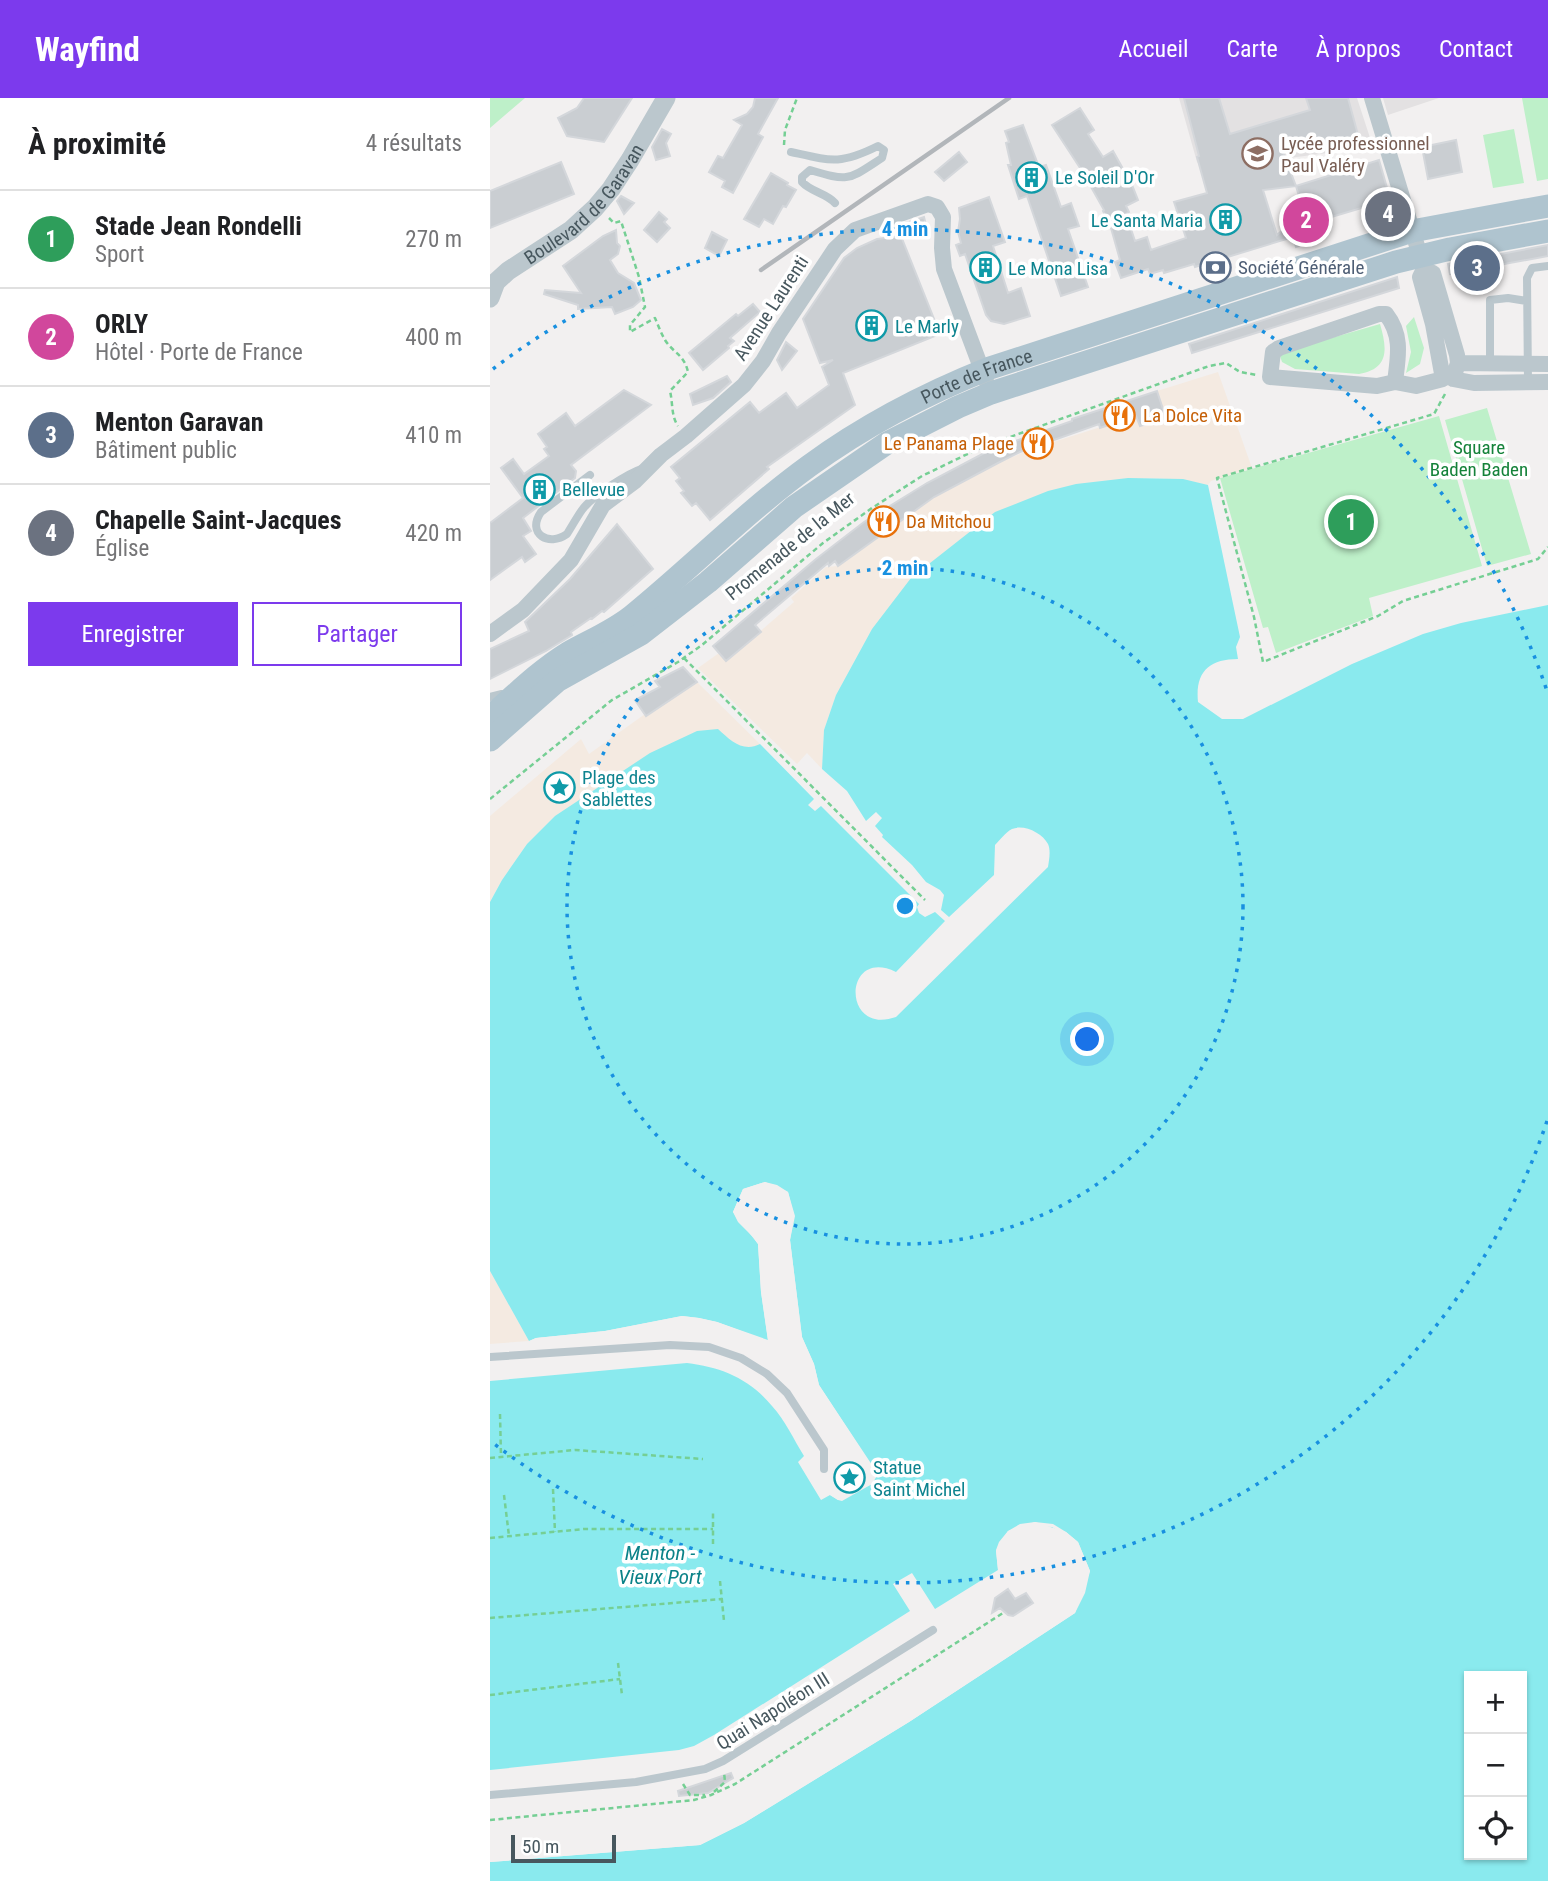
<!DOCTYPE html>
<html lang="fr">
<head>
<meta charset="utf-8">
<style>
	:root { --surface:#fff; --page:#f2f2f2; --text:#202124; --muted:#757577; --line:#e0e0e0; --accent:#7c3aed }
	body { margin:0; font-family:"Roboto Condensed",sans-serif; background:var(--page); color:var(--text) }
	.controls { position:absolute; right:21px; bottom:21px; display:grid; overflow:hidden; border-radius:0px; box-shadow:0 2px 5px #0004 }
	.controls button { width:63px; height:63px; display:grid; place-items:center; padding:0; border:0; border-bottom:2px solid var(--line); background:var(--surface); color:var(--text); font:35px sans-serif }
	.scale { position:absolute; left:21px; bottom:18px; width:105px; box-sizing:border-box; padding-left:7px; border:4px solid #47575e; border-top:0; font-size:19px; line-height:24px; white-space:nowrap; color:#47575e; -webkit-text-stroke:5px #fff; paint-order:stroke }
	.you { position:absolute; left:598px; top:942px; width:24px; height:24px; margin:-18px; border:5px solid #fff; border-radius:50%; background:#1a73e8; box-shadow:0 0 0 10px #1a73e833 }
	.badge { display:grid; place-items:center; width:46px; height:46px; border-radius:50%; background:var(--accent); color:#fff; font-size:23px; font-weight:700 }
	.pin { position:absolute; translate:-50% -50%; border:4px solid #fff; box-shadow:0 2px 7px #0006 }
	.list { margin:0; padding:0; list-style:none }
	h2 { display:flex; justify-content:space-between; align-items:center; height:91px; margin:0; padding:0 28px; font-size:30px }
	h2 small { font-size:23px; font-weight:400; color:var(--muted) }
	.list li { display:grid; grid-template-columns:46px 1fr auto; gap:21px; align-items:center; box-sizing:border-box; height:98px; padding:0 28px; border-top:2px solid var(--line) }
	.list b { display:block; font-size:26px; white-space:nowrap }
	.list p { margin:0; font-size:23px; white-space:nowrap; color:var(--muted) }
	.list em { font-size:23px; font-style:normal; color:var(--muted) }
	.actions { display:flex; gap:14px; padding:21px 28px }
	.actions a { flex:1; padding:16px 0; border:2px solid var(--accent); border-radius:0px; text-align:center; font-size:24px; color:var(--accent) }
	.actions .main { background:var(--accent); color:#fff }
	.icon { flex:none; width:38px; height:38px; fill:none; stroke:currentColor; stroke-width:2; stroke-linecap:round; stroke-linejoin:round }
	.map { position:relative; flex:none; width:1058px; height:1783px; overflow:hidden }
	header { display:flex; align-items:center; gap:42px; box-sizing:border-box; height:98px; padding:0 35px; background:var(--accent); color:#fff }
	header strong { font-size:33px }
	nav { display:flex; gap:38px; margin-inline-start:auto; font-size:24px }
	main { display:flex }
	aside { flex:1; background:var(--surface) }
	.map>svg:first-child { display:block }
	.education { fill:#e3e1e2 }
	.green { fill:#bef0c9 }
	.sand { fill:#f4eae1 }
	.water { fill:#8aeaee; fill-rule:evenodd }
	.pier { fill:#f2f0f0 }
	.building { fill:#caced2; stroke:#d4d7db; stroke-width:2; fill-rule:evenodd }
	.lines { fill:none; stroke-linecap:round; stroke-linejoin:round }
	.path { stroke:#75cf94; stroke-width:2.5; stroke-dasharray:5 3.5; stroke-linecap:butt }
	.service { stroke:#bbc7cd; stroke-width:8 }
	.minor { stroke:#bbc7cd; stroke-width:16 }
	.tertiary { stroke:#bbc7cd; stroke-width:19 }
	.primary { stroke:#afc4cf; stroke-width:23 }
	.rail { stroke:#b2b6ba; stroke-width:4.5 }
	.ring { fill:none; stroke:#1890e0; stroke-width:3.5; stroke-dasharray:3.5 7 }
	.labels { text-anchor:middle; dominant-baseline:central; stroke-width:7; stroke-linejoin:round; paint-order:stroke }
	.education-label { font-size:19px; fill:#785e54; stroke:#fff; text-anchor:start }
	.culture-label { font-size:19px; fill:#0d838f; stroke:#fff; text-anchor:start }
	.street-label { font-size:19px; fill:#47575e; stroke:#fff }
	.service-label { font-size:19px; fill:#4e5e75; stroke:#fff; text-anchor:start }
	.food-label { font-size:19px; fill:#c56008; stroke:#fff; text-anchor:start }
	.park-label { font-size:19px; fill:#15823a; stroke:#fff }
	.water-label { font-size:21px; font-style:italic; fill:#0b8288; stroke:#fff }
	.centre { fill:#1890e0; stroke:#fff; stroke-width:3.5 }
	.ring-label { font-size:21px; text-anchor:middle; font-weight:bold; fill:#1890e0; stroke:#fff; stroke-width:7; stroke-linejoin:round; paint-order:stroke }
</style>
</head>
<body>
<header>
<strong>Wayfind</strong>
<nav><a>Accueil</a><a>Carte</a><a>À propos</a><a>Contact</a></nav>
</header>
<main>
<aside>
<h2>À proximité<small>4 résultats</small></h2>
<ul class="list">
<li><span class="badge" style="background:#2e9e5b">1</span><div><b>Stade Jean Rondelli</b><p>Sport</p></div><em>270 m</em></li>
<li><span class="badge" style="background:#d1479c">2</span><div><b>ORLY</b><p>Hôtel · Porte de France</p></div><em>400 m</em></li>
<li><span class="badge" style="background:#5c6f8a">3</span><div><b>Menton Garavan</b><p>Bâtiment public</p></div><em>410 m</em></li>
<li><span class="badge" style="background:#6b7280">4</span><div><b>Chapelle Saint-Jacques</b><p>Église</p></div><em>420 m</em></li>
</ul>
<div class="actions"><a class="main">Enregistrer</a><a>Partager</a></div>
</aside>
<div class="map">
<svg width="1058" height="1783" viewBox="0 0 1058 1783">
	<rect width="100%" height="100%" fill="#f2f0f0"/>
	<path class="education" d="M689 0H867L883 49 714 71 707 64Z
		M893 0H949L898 17Z"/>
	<path class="green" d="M0 0H35L0 30Z
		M1032 0H1058V81L1047 83Z
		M1024 31 1034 85 1003 90 993 37Z
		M924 219 934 250 930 266 916 275 921 254 916 228Z
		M890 226C897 250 900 271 869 276L805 271 792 264 789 255Z
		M997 310 1041 456 997 468 955 322Z
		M949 318 992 468 879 500 883 518 786 555 778 529 773 530 730 380Z"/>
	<path class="sand" d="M728 274 762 370 721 383 718 387C685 379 650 378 616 384L382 531 346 597 334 632 332 671 317 655 307 666 208 570 229 555 236 563 304 504 301 500 336 469 348 468C399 429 451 390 510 364 554 345 600 333 646 318L650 328 676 320 667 293Z
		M207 584 270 646C258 654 248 647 238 641L65 718 37 746 12 782 0 804V718L91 641 99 656 155 616 157 618Z
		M0 1173 39 1243 0 1246Z"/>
	<path class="water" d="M828 123 835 124 839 129 834 136 819 139 814 131Z
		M638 380 693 381 718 387 750 539 746 549 748 561C719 561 705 574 708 604L732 621H753L862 566 933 536 971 525 1058 507V1783H0V1764L210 1747 254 1725 419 1624 585 1515 600 1473 588 1444 576 1434 545 1424 518 1433 506 1453 508 1472 445 1511 422 1475 403 1486 420 1513 224 1637 204 1648 189 1652 0 1672V1283L197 1265C231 1269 260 1281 282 1308 295 1322 304 1342 314 1358L308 1364 331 1402 340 1397 348 1402 382 1386 387 1376 329 1287 324 1266 312 1239 300 1142 304 1118 298 1094 275 1084 253 1091 243 1114 268 1146 271 1194 278 1243 227 1224 209 1220 192 1218 115 1233 46 1240 39 1243 0 1173V804L12 782 37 746 65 718 160 655 207 633 228 631C240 642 253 655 270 646L324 701 318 707 325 713 331 708 429 806 427 809 429 815 435 819 445 814 455 823 406 874C361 852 353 914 385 921 392 923 399 921 406 919L558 769C559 762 561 753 558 746 552 735 534 726 522 731 516 734 510 742 505 747L504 777 459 819 451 812 454 797 450 792 436 784 422 767 392 739 393 737 385 728 392 720 386 714 376 723 357 693 332 671 334 632 346 597 382 531 421 480 505 414 558 393 586 386ZM979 1578H1032V1757H979Z"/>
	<path class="pier" d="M275 1084 287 1087 298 1094 305 1118 300 1142 312 1239 324 1266 329 1287 388 1376 382 1386 352 1403 348 1402 340 1397 344 1395 352 1399 380 1383 383 1376 326 1289 321 1267 309 1240 297 1142 301 1118 295 1096 286 1090 275 1087 255 1094 247 1114 251 1122 266 1137 271 1146 274 1193 282 1242 280 1246 226 1227 209 1223 192 1222 115 1236 39 1243 46 1240 115 1233 192 1218 209 1220 227 1224 278 1242 271 1194 268 1146 263 1139 248 1124 243 1114 253 1091Z
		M545 1424 563 1426 576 1434 588 1444 600 1473 595 1495 585 1515 419 1624 254 1725 210 1747 0 1764V1760L209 1744 253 1722 417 1621 583 1512 592 1494 597 1473 585 1446 574 1437 562 1429 545 1428 531 1429 520 1435 510 1453 511 1470 508 1472 506 1452 509 1444 518 1433 530 1426Z"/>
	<path class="building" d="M94 0H142L114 44 77 38 68 20 87 10Z
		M265 0H288L268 36 273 39 243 95 232 89 235 83 219 74 228 58 233 60 252 27 244 22 257 16 263 9Z
		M694 0H729L740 36 820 12 816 0H858L868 37 832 47 791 49 806 88 889 62 906 121 894 125 888 105 818 126 816 146 806 149 803 139 705 169 704 166 674 175 673 172 660 176 658 171 631 180 625 164 630 162 621 130 613 113 614 112 592 73 562 27 590 10 604 32 598 36 613 59 623 53 642 87 648 102 636 108 639 114 636 116 645 143 657 139 661 152 696 140 684 104 717 95 707 59 709 58ZM806 88 816 122H804L787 137 773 92Z
		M533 27 549 69 556 67 571 109 581 105 589 128 578 131 598 189 571 198 537 98 529 101 518 67H521L516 45 519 44 515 33Z
		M172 31 181 36 176 45 180 58 166 62 162 49Z
		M966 42 972 74 938 81 932 49Z
		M469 54 477 64 454 83 445 74Z
		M71 64 84 96 0 130V93Z
		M281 75 298 85 297 87 306 92 296 109 293 108 283 126 274 121 269 129 254 121Z
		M131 98 144 105 134 116 127 103Z
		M499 99 515 144 503 148 518 195 531 190 540 218 514 226 501 223 496 217 475 156 470 158 466 147 471 145 468 134 470 121 469 110Z
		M169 114 177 121 174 124 180 130 167 144 154 132Z
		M434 119 436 127 434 128 436 135 420 139 416 125Z
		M126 132 127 145 130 148 128 156 120 162 128 175 144 185 151 202 143 209 125 216 122 209 88 211V207L54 196 55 192 91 195 73 168 113 138Z
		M222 134 237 142 229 158 215 150Z
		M411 138 450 236 353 275 365 307 277 369 279 371 220 422 206 405 202 408 191 395 194 393 186 383 190 380 181 369 260 304 269 315 296 295 307 310 339 287 332 269 343 262 330 265 313 221 354 160 367 150 387 141Z
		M1058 147V158L960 176 958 166Z
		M907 179 909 190 702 255 699 246Z
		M263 206 270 214 240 240 244 243 238 248 239 250 213 272 199 255 246 216 248 218Z
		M296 244 307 253 292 272 287 262Z
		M237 278 241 284 223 300 203 307 200 296Z
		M134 292 161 307 81 367 86 373 85 380 33 420 41 433 33 438 46 456 35 464 32 459 0 482V425L33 400 11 370 23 361 34 376 59 358 54 351 57 349 48 336 76 315 85 328Z
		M667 293 676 320 650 328 646 318 610 330 609 326 530 354 508 365 444 399 348 468 345 463 339 468 338 465 265 527 271 534 236 563 223 548 326 461 374 424 437 385 500 352 582 323V321Z
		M127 426 163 471 114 514 112 513 102 521 101 520 81 534 82 537 56 553 0 581V551L39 533 35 524 80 481Z
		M193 569 207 584 156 618 145 602 170 589 165 583Z
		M518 1491 525 1501 536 1495 543 1505 523 1518 518 1517 510 1510 502 1515 505 1500Z
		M241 1675 243 1680 218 1695 189 1698 188 1693Z"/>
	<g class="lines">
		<path class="path" d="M294 47 295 32 307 0
			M119 120 124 125 131 123 149 179 155 209 140 227V234L165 220C168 227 171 235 175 242 183 255 194 256 198 274L180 293C183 305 181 318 188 328
			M955 296 944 316 727 380 764 519 773 564 888 518 913 503 1048 461 1058 449
			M194 560 435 802
			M0 701 122 602 188 564 212 547 333 445 382 410 432 378 492 349 719 268 736 265 750 274 767 277
			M10 1316 11 1359
			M0 1360 85 1352 213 1361
			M63 1391 65 1434
			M14 1397 19 1438
			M0 1440 94 1431H223
			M223 1446V1415
			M230 1483 234 1523
			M0 1520 232 1501
			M128 1565 132 1597
			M0 1597 130 1581
			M193 1686 200 1697H215
			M224 1694 235 1684 234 1674
			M0 1722 204 1702 221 1697 245 1686 513 1515"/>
		<path class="service" d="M301 54C341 63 350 67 388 48L394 52 392 60C358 82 360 84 320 72L312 79V84C321 94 336 95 345 105
			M1000 265V202L1018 200 1037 203
			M1038 285 1037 180 1042 170 1058 168
			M100 377 51 414C36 436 59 449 77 436 82 428 87 419 92 412 102 398 138 375 154 370
			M0 599 11 596 18 597
			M0 1259 180 1247 219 1249 251 1260 277 1276 297 1295 334 1352V1371
			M0 1697 146 1684 215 1671 233 1663 443 1532"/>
		<path class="minor" d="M882 0 934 171 930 179 943 226 953 281 926 288 905 284 887 288 780 279 783 254 789 250 889 216H896C913 238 908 259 905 284
			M934 171 943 175 967 257 968 265 963 281 984 285 1058 284
			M968 265 1058 266
			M0 536 33 512 81 462 113 407 145 383 171 357 196 338 254 287 273 263 289 235 345 151 365 132 438 106 447 109 453 119 452 150 454 171 496 283"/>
		<path class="tertiary" id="s1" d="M0 200 6 184 18 173 81 132 105 110 121 91 140 62 176 0"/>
		<g class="primary">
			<path id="s2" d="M0 619C25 597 49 573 78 555 99 543 122 534 142 518 202 469 257 413 319 368 375 327 437 295 500 270L922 133 1058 108"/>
			<path d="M0 642 67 583 151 536 218 484 304 409 397 345 468 309 501 295 906 164 960 151 1058 133"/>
		</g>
		<path class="rail" d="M271 172 519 0"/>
	</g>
	<g class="ring">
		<circle cx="415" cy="808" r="338"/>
		<path d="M1057 1023A677 677 0 0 1 3 1345M3 271A677 677 0 0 1 1057 593"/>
	</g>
	<defs>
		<symbol id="school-ring" viewBox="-11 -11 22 22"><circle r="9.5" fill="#fff" stroke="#8d6e63" stroke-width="1.5"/><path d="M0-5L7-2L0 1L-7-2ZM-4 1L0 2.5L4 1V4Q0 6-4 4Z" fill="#8d6e63"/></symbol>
		<symbol id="building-ring" viewBox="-11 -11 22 22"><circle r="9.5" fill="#fff" stroke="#0f9aa8" stroke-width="1.5"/><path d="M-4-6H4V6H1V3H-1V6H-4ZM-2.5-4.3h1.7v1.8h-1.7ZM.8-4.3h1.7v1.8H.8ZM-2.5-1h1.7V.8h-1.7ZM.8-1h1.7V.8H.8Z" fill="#0f9aa8"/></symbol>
		<symbol id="bank-ring" viewBox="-11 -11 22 22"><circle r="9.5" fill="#fff" stroke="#5c6f8a" stroke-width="1.5"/><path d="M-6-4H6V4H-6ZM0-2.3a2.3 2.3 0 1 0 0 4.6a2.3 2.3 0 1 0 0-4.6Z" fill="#5c6f8a"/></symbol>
		<symbol id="restaurant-ring" viewBox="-11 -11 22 22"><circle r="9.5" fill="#fff" stroke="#e8710a" stroke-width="1.5"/><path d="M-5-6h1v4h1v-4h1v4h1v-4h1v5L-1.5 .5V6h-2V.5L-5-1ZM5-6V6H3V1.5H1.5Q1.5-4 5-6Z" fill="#e8710a"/></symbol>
		<symbol id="sight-ring" viewBox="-11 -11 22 22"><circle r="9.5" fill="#fff" stroke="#0f9aa8" stroke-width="1.5"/><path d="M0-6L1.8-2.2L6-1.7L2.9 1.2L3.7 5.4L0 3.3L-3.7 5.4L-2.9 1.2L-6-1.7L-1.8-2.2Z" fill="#0f9aa8"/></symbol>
	</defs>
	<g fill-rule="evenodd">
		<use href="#school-ring" x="750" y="38" width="35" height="35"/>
		<use href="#building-ring" x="524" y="62" width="35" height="35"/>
		<use href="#building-ring" x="718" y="104" width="35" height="35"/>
		<use href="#bank-ring" x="708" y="152" width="35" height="35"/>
		<use href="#building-ring" x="478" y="152" width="35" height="35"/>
		<use href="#building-ring" x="364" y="210" width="35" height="35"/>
		<use href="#restaurant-ring" x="612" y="300" width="35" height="35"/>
		<use href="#restaurant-ring" x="530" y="328" width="35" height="35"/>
		<use href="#building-ring" x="32" y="374" width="35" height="35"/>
		<use href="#restaurant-ring" x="376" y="406" width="35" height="35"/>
		<use href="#sight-ring" x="52" y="672" width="35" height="35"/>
		<use href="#sight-ring" x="342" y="1362" width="35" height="35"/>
	</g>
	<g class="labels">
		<g class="education-label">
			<text x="791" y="45">Lycée professionnel<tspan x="791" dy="22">Paul Valéry</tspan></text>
		</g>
		<g class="culture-label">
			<text x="565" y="79">Le Soleil D'Or</text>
			<text x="713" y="122" text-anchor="end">Le Santa Maria</text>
			<text x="518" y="170">Le Mona Lisa</text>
			<text x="405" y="228">Le Marly</text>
			<text x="72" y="391">Bellevue</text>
			<text x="92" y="679">Plage des<tspan x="92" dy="22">Sablettes</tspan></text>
			<text x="383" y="1369">Statue<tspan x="383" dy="22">Saint Michel</tspan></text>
		</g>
		<g class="street-label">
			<text stroke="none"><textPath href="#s1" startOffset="136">Boulevard de Garavan</textPath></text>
			<text transform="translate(281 210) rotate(-57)">Avenue Laurenti</text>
			<text stroke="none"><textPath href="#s2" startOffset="598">Porte de France</textPath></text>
			<text transform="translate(300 448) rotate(-39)">Promenade de la Mer</text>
			<text transform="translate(283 1613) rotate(-32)">Quai Napoléon III</text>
		</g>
		<g class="service-label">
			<text x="748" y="169">Société Générale</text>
		</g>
		<g class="food-label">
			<text x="653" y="317">La Dolce Vita</text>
			<text x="524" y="345" text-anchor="end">Le Panama Plage</text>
			<text x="416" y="423">Da Mitchou</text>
		</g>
		<g class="park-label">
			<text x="989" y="349">Square<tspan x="989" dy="22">Baden Baden</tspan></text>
		</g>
		<g class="water-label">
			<text x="170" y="1455">Menton -<tspan x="170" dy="24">Vieux Port</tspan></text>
		</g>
	</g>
	<circle cx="415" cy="808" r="10" class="centre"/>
	<g class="ring-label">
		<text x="415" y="138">4 min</text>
		<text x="415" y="477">2 min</text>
	</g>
</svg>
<div class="controls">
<button>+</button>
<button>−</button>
<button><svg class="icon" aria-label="locate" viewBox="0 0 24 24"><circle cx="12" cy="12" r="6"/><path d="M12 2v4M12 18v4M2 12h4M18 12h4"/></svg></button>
</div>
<div class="scale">50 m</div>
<div class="you"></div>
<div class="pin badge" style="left:861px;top:424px;background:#2e9e5b">1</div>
<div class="pin badge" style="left:816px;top:122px;background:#d1479c">2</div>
<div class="pin badge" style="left:987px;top:170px;background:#5c6f8a">3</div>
<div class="pin badge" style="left:898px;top:116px;background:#6b7280">4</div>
</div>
</main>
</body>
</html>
